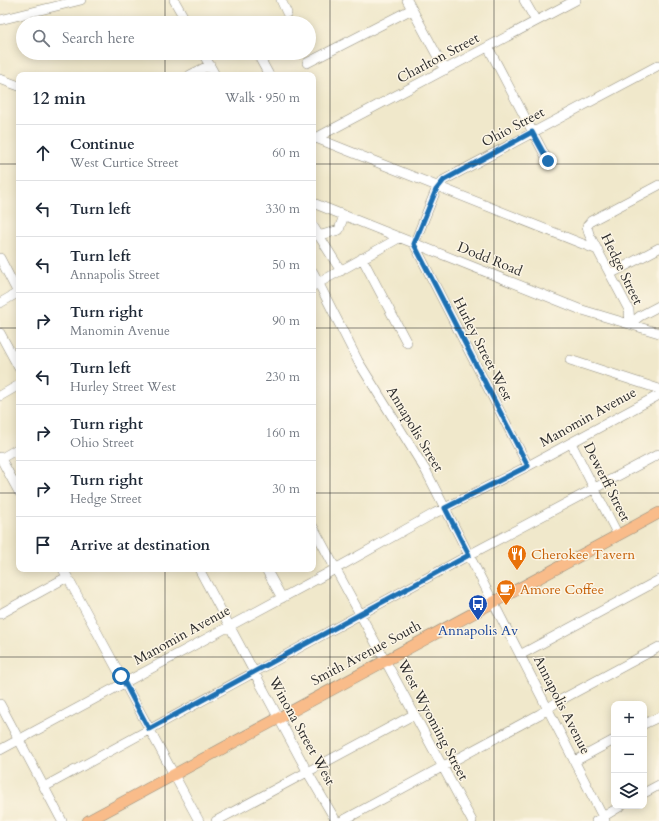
<!DOCTYPE html>
<html lang="en">
<head>
<meta charset="utf-8">
<style>
	:root { --surface:#fff; --page:#f6f6f7; --text:#1f2937; --muted:#747a83; --line:#e0e1e3 }
	body { margin:0; font-family:Cardo,serif; background:var(--page); color:var(--text) }
	.controls { position:absolute; right:12px; bottom:12px; display:grid; overflow:hidden; border-radius:8px; box-shadow:0 2px 10px #0003 }
	.controls button { width:36px; height:36px; display:grid; place-items:center; padding:0; border:0; border-bottom:1px solid var(--line); background:var(--surface); color:var(--text); font:20px sans-serif }
	.stop { position:absolute; width:12px; height:12px; margin:-9px; border:3px solid #1f6fb2; border-radius:50%; background:#fff }
	.stop.end { background:#1f6fb2; border-color:#fff; box-shadow:0 1px 4px #0008 }
	.list { margin:0; padding:0; list-style:none }
	h2 { display:flex; justify-content:space-between; align-items:center; height:52px; margin:0; padding:0 16px; font-size:17px }
	h2 small { font-size:13px; font-weight:400; color:var(--muted) }
	.list li { display:grid; grid-template-columns:26px 1fr auto; gap:12px; align-items:center; box-sizing:border-box; height:56px; padding:0 16px; border-top:1px solid var(--line) }
	.list b { display:block; font-size:15px; white-space:nowrap }
	.list p { margin:0; font-size:13px; white-space:nowrap; color:var(--muted) }
	.list em { font-size:13px; font-style:normal; color:var(--muted) }
	.icon { flex:none; width:22px; height:22px; fill:none; stroke:currentColor; stroke-width:2; stroke-linecap:round; stroke-linejoin:round }
	.map { position:relative; flex:none; width:659px; height:821px; overflow:hidden }
	.search { position:absolute; background:var(--surface); box-shadow:0 2px 10px #0003; left:16px; top:16px; width:300px; height:44px; display:flex; align-items:center; gap:10px; box-sizing:border-box; padding:0 14px; border-radius:22px; color:var(--muted); font-size:15px }
	.panel { position:absolute; background:var(--surface); box-shadow:0 2px 10px #0003; left:16px; top:72px; width:300px; height:500px; border-radius:8px }
	.map>svg:first-child { display:block }
	.lines { fill:none; stroke-linecap:round; stroke-linejoin:round }
	.minor-casing { stroke:#8e8a7b; stroke-width:10 }
	.major-casing { stroke:#8e8a7b; stroke-width:12 }
	.minor { stroke:#fff; stroke-width:9 }
	.major { stroke:#f9bc8a; stroke-width:11 }
	.route { stroke:#1f6fb2; stroke-width:5 }
	.grid { fill:none; stroke:#2b2b2b; stroke-width:1; stroke-opacity:0.55 }
	.labels { text-anchor:middle; dominant-baseline:central; stroke-width:3; stroke-linejoin:round; paint-order:stroke }
	.street-label { font-size:14px; fill:#2b2b2b; stroke:#fcf5e5 }
	.food-label { font-size:14px; fill:#c56008; stroke:#fcf5e5; text-anchor:start }
	.transit-label { font-size:14px; fill:#164399; stroke:#fcf5e5 }
</style>
</head>
<body>
<div class="map">
<svg width="659" height="821" viewBox="0 0 659 821">
	<rect width="100%" height="100%" fill="#fcf5e5"/>
	<filter id="ink" filterUnits="userSpaceOnUse"><feTurbulence type="fractalNoise" baseFrequency=".025" numOctaves="2"/><feDisplacementMap in="SourceGraphic" scale="8" xChannelSelector="R" yChannelSelector="G"/><feConvolveMatrix kernelMatrix="1 2 1 2 8 2 1 2 1" color-interpolation-filters="sRGB"/></filter>
	<filter id="wash" filterUnits="userSpaceOnUse"><feTurbulence type="fractalNoise" baseFrequency=".012" numOctaves="4" result="noise"/><feDisplacementMap in="SourceGraphic" scale="16" xChannelSelector="R" yChannelSelector="G"/><feGaussianBlur stdDeviation="0.9" result="paint"/><feColorMatrix in="noise" values="0 0 0 0 0 0 0 0 0 0 0 0 0 0 0 0 0 1.4 0 .05"/><feComposite in="paint" operator="in"/></filter>
	<g filter="url(#wash)">
		<rect width="100%" height="100%" fill="#f0e8cb"/>
	</g>
	<g filter="url(#ink)">
		<g class="lines">
			<defs>
				<path id="minor" d="M174 0 187 23
					M281 0 287 13
					M407 0 445 70
					M524 0 536 21
					M0 20 81 0
					M488 47 548 161
					M203 53 215 75
					M257 53 269 75
					M307 63 412 9
					M190 75 210 65
					M0 79 19 86
					M316 138 598 250
					M314 139 576 0
					M313 203 579 309 659 333
					M313 226 341 271
					M318 236 339 230 344 215
					M0 258 18 293
					M362 258 407 343
					M313 272 358 361 426 471 605 821
					M610 274 659 248
					M313 286 399 238
					M0 303 19 292
					M630 324 629 310 589 234 587 226 591 221 659 185
					M630 324 640 316 659 306
					M0 333 19 368
					M570 360 659 389
					M0 396 19 385
					M571 443 618 535
					M0 457 19 492
					M0 459 19 448
					M528 466 414 244 436 190 444 180 659 65
					M313 527 472 821
					M63 569 199 821
					M199 569 308 773 336 821
					M266 569 282 598
					M0 614 67 577
					M520 655 659 580
					M0 704 62 821
					M644 724 659 717
					M0 750 328 573 435 513 528 466 659 395
					M575 761 614 740
					M44 787 469 555 659 454
					M644 793 659 785
					M216 821 413 715
					M342 821 540 714 557 702 659 647
					M596 821 621 806"/>
				<path id="major" d="M88 821 659 513"/>
			</defs>
			<use href="#minor" class="minor-casing"/>
			<use href="#major" class="major-casing"/>
			<use href="#minor" class="minor"/>
			<use href="#major" class="major"/>
		</g>
	</g>
	<g class="lines" filter="url(#ink)">
		<path class="route" d="M121 676 149 729 469 555 445 508 528 466 414 244 436 190 444 180 532 132 548 161"/>
	</g>
	<path class="grid" d="M165 0V23M330 0V821M494 0V821M165 53V75M0 164H19M313 164H659M0 328H19M313 328H659M0 493H19M313 493H659M165 569V821M0 657H659"/>
	<defs>
		<symbol id="restaurant-pin" viewBox="-11 -11 22 30"><path d="M0 17L-7.5 6A9.5 9.5 0 1 1 7.5 6Z" fill="#e8710a" stroke="#fcf5e5"/><path d="M-5-6h1v4h1v-4h1v4h1v-4h1v5L-1.5 .5V6h-2V.5L-5-1ZM5-6V6H3V1.5H1.5Q1.5-4 5-6Z" fill="#fff"/></symbol>
		<symbol id="cafe-pin" viewBox="-11 -11 22 30"><path d="M0 17L-7.5 6A9.5 9.5 0 1 1 7.5 6Z" fill="#e8710a" stroke="#fcf5e5"/><path d="M-5.5-4.5H6V0H3Q3 3.5 0 3.5H-2.5Q-5.5 3.5-5.5 0ZM3-3.2v2h1.7v-2ZM-6 4.5H4V6H-6Z" fill="#fff"/></symbol>
		<symbol id="bus-pin" viewBox="-11 -11 22 30"><path d="M0 17L-7.5 6A9.5 9.5 0 1 1 7.5 6Z" fill="#1a4fb4" stroke="#fcf5e5"/><path d="M-5-6H5V4H4V6H2V4H-2V6H-4V4H-5ZM-3.5-4V0h7V-4ZM-3.5 1.2v1.5H-2V1.2ZM2 1.2v1.5H3.5V1.2Z" fill="#fff"/></symbol>
	</defs>
	<g fill-rule="evenodd">
		<use href="#restaurant-pin" x="506" y="543" width="22" height="30"/>
		<use href="#cafe-pin" x="495" y="578" width="22" height="30"/>
		<use href="#bus-pin" x="467" y="593" width="22" height="30"/>
	</g>
	<g class="labels">
		<g class="street-label">
			<text transform="translate(438 58) rotate(-28)">Charlton Street</text>
			<text transform="translate(513 127) rotate(-28)">Ohio Street</text>
			<text transform="translate(490 259) rotate(22)">Dodd Road</text>
			<text transform="translate(622 269) rotate(64)">Hedge Street</text>
			<text transform="translate(483 349) rotate(63)">Hurley Street West</text>
			<text transform="translate(588 417) rotate(-29)">Manomin Avenue</text>
			<text transform="translate(415 429) rotate(59)">Annapolis Street</text>
			<text transform="translate(607 482) rotate(63)">Dewerff Street</text>
			<text transform="translate(182 635) rotate(-29)">Manomin Avenue</text>
			<text transform="translate(366 653) rotate(-28)">Smith Avenue South</text>
			<text transform="translate(562 705) rotate(63)">Annapolis Avenue</text>
			<text transform="translate(433 720) rotate(62)">West Wyoming Street</text>
			<text transform="translate(302 731) rotate(61)">Winona Street West</text>
		</g>
		<g class="food-label">
			<text x="531" y="554">Cherokee Tavern</text>
			<text x="520" y="589">Amore Coffee</text>
		</g>
		<g class="transit-label">
			<text x="478" y="630">Annapolis Av</text>
		</g>
	</g>
</svg>
<div class="controls">
<button>+</button>
<button>−</button>
<button><svg class="icon" aria-label="layers" viewBox="0 0 24 24"><path d="M12 4l9 5-9 5-9-5zM3 14l9 5 9-5"/></svg></button>
</div>
<div class="stop" style="left:121px;top:676px"></div>
<div class="stop end" style="left:548px;top:161px"></div>
<div class="search"><svg class="icon" aria-label="search" viewBox="0 0 24 24"><circle cx="10" cy="10" r="6"/><path d="M15 15l6 6"/></svg>Search here</div>
<section class="panel">
<h2>12 min<small>Walk · 950 m</small></h2>
<ul class="list">
<li><svg class="icon" aria-label="ahead" viewBox="0 0 24 24"><path d="M12 20V5M6 11l6-6 6 6"/></svg><div><b>Continue</b><p>West Curtice Street</p></div><em>60 m</em></li>
<li><svg class="icon" aria-label="left" viewBox="0 0 24 24"><path d="M17 20v-9H6M10 6l-5 5 5 5"/></svg><div><b>Turn left</b></div><em>330 m</em></li>
<li><svg class="icon" aria-label="left" viewBox="0 0 24 24"><path d="M17 20v-9H6M10 6l-5 5 5 5"/></svg><div><b>Turn left</b><p>Annapolis Street</p></div><em>50 m</em></li>
<li><svg class="icon" aria-label="right" viewBox="0 0 24 24"><path d="M7 20v-9h11M14 6l5 5-5 5"/></svg><div><b>Turn right</b><p>Manomin Avenue</p></div><em>90 m</em></li>
<li><svg class="icon" aria-label="left" viewBox="0 0 24 24"><path d="M17 20v-9H6M10 6l-5 5 5 5"/></svg><div><b>Turn left</b><p>Hurley Street West</p></div><em>230 m</em></li>
<li><svg class="icon" aria-label="right" viewBox="0 0 24 24"><path d="M7 20v-9h11M14 6l5 5-5 5"/></svg><div><b>Turn right</b><p>Ohio Street</p></div><em>160 m</em></li>
<li><svg class="icon" aria-label="right" viewBox="0 0 24 24"><path d="M7 20v-9h11M14 6l5 5-5 5"/></svg><div><b>Turn right</b><p>Hedge Street</p></div><em>30 m</em></li>
<li><svg class="icon" aria-label="arrive" viewBox="0 0 24 24"><path d="M6 21V4h12l-3 4 3 4H6"/></svg><div><b>Arrive at destination</b></div></li>
</ul>
</section>
</div>
</body>
</html>
